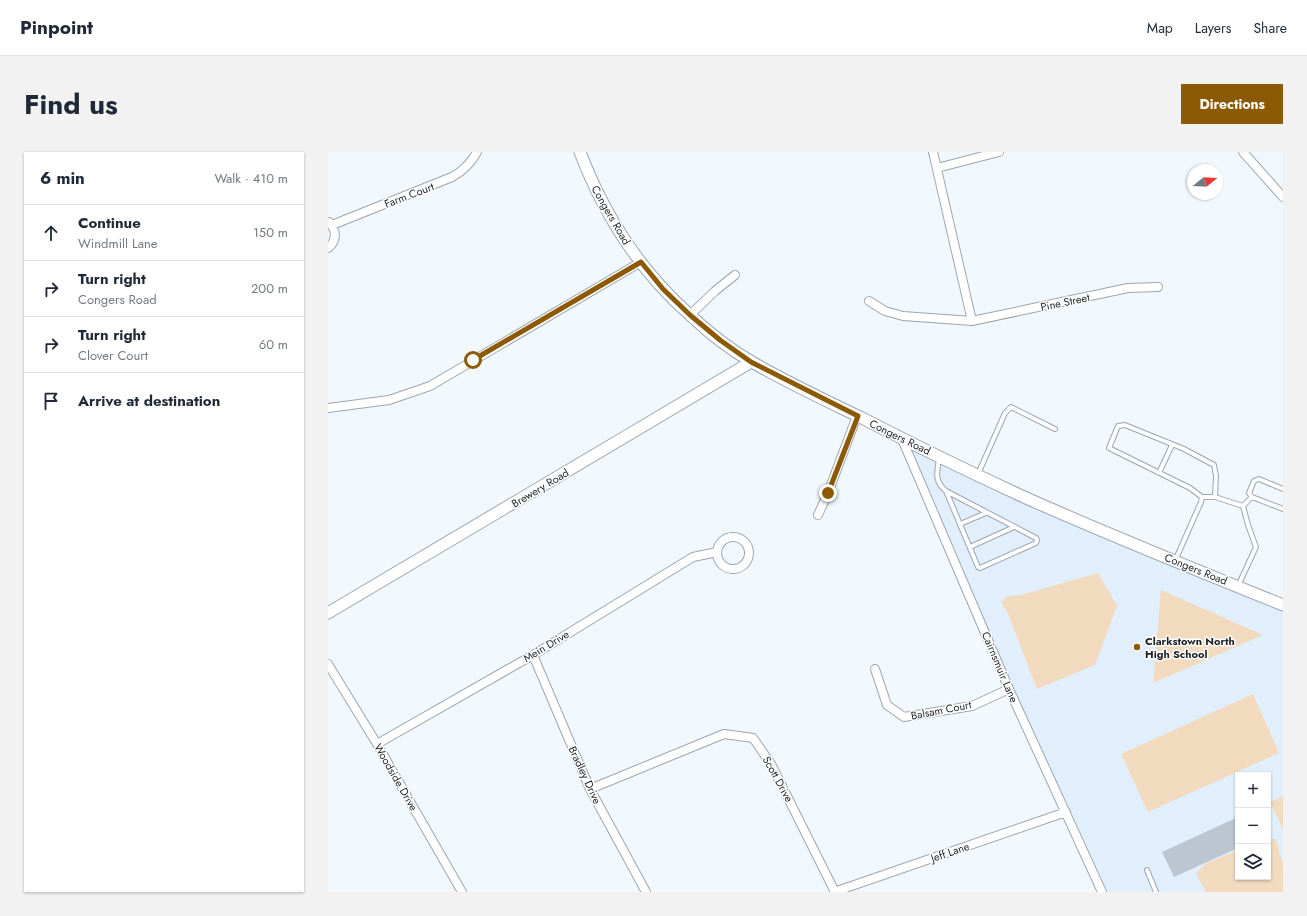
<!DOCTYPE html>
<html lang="en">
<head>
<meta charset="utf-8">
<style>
	:root { --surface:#fff; --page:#f2f2f3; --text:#1f2937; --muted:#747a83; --line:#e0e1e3; --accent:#8c5905 }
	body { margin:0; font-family:Jost,sans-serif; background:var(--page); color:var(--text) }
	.controls { position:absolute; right:12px; bottom:12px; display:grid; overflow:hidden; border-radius:0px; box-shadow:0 1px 3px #0004 }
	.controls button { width:36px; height:36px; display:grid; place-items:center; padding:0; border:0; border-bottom:1px solid var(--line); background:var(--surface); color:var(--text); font:20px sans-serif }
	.compass { position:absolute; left:859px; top:12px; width:36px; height:36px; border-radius:50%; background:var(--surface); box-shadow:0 1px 3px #0004; rotate:72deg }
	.stop { position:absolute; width:12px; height:12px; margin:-9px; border:3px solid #8c5905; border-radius:50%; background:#fff }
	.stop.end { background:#8c5905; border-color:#fff; box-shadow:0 1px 4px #0008 }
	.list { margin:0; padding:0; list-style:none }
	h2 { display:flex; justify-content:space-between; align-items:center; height:52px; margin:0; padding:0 16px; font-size:17px }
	h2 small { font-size:13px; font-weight:400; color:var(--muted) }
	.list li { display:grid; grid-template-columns:26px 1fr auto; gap:12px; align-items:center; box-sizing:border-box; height:56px; padding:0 16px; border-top:1px solid var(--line) }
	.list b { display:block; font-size:15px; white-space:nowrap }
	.list p { margin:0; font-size:13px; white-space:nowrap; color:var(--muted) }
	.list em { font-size:13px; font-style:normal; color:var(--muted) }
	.icon { flex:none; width:22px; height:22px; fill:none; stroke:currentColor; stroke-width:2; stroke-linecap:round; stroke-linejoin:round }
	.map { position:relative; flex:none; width:955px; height:740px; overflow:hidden; border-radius:0px }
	header { display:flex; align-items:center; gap:24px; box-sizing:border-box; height:56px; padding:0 20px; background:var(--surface); border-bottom:1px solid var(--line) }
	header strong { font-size:19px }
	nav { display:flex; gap:22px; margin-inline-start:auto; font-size:14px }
	.intro { display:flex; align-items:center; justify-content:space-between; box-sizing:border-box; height:96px; padding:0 24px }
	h1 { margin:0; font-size:28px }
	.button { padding:10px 18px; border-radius:0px; background:var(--accent); color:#fff; font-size:14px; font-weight:700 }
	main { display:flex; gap:24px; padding:0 24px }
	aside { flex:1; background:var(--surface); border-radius:0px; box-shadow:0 1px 3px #0004 }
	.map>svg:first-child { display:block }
	.built { fill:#e1eefc; fill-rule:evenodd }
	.green { fill:#f2dabe }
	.building { fill:#bcc6d1 }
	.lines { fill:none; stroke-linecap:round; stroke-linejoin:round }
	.lane-casing { stroke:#9ca5b0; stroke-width:6 }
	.street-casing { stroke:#9ca5b0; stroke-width:10 }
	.secondary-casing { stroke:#9ca5b0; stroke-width:13 }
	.lane { stroke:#fff; stroke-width:4 }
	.street { stroke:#fff; stroke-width:8 }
	.secondary { stroke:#fff; stroke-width:11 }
	.route { stroke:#8c5905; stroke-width:5 }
	.poi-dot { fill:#8c5905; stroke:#fff; stroke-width:1.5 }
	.labels { text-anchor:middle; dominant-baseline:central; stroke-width:3; stroke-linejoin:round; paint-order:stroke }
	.street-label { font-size:11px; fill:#1e2226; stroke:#fff }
	.poi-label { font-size:11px; font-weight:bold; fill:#1e2226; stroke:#fff; text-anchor:start }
</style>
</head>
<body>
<header>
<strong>Pinpoint</strong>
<nav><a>Map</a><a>Layers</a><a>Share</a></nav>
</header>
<div class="intro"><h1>Find us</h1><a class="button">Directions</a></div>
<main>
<aside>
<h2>6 min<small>Walk · 410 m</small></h2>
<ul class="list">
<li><svg class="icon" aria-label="ahead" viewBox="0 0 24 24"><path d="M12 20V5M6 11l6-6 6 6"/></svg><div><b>Continue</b><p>Windmill Lane</p></div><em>150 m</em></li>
<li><svg class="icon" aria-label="right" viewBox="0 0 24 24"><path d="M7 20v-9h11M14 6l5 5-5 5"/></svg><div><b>Turn right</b><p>Congers Road</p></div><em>200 m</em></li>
<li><svg class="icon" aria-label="right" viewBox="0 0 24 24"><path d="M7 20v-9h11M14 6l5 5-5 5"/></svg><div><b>Turn right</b><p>Clover Court</p></div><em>60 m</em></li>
<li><svg class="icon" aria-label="arrive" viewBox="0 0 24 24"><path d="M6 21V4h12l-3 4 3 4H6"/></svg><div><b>Arrive at destination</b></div></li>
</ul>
</aside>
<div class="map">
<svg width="955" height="740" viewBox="0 0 955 740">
	<rect width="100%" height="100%" fill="#f1f8fe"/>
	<path class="built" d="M574 287 955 453V740H774ZM910 623H940V725H910Z"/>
	<path class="green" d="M770 421 789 454 767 513 709 537 680 462 673 450 680 444 693 443Z
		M833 438 935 483 825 531Z
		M925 542 951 601 820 660 793 602Z
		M955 644V677L942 650Z
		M940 686 948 687 955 713V740H878L868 722 877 712 910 698V725H940Z"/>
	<path class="building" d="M910 665V696L846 725 834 700Z"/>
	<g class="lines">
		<defs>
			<path id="lane" d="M611 307C609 320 606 329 618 339L708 386 709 388 708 391 652 416 650 415 618 339
				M831 321 844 293
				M650 322 677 261 683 255 727 277
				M955 337 931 327 926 329 921 341 924 345 955 357
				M874 345H887
				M915 354 924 345
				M632 372 658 361
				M642 395 686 375
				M847 409 873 350 874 345 862 336 781 296 790 274 797 273 856 297 886 313 888 324 887 345 915 354 920 373 928 395 910 434
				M819 718 828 740"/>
			<path id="street" d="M605 0 644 169
				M915 0 955 45
				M609 16 671 0
				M4 73 124 25C135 19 143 11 149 0
				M0 96C9 89 9 78 1 70
				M541 149 557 159 575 164 644 169 800 136 830 135
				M362 163 387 139 407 123
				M0 256 61 248 102 234 313 110
				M574 287 681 537 774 740
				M490 363 500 341 529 264
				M389 401a16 16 0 1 1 32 0a16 16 0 1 1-32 0Z
				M205 503 262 637 318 740
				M0 512 49 592 134 740
				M547 517 559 553 576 565 644 554 681 537
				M49 592 205 503 365 405 389 400
				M262 637 396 582 425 586 443 612 507 740
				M506 740 738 660"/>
			<path id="secondary" d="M252 0C276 63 311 118 362 163 380 180 403 198 424 210 460 231 499 249 536 267 588 294 642 320 696 345 781 383 868 418 955 453
				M0 461 423 210"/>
		</defs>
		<use href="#lane" class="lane-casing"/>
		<use href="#street" class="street-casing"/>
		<use href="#secondary" class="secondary-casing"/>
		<use href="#lane" class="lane"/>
		<use href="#street" class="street"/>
		<use href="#secondary" class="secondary"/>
	</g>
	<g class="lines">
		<path class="route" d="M145 208 313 110 335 137 362 163 392 188 423 210 530 264 500 341"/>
	</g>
	<circle class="poi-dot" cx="809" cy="495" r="4"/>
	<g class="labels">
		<g class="street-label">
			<text transform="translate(81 43) rotate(-21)">Farm Court</text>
			<text transform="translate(283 63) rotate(60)">Congers Road</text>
			<text transform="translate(737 150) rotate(-12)">Pine Street</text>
			<text transform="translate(572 285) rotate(26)">Congers Road</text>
			<text transform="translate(212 336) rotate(-31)">Brewery Road</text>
			<text transform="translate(868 417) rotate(22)">Congers Road</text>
			<text transform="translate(218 494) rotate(-31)">Mein Drive</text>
			<text transform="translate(672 515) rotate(67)">Cairnsmuir Lane</text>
			<text transform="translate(613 558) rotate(-11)">Balsam Court</text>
			<text transform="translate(257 623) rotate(65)">Bradley Drive</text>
			<text transform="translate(68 625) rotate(60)">Woodside Drive</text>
			<text transform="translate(450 627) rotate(61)">Scott Drive</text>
			<text transform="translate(622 700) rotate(-19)">Jeff Lane</text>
		</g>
		<g class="poi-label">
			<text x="817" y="489">Clarkstown North<tspan x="817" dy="13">High School</tspan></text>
		</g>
	</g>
</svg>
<div class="controls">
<button>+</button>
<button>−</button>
<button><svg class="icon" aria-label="layers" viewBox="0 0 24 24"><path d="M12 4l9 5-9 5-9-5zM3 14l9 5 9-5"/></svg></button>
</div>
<svg class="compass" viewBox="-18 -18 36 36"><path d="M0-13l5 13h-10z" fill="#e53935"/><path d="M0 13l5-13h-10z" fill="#747a83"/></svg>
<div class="stop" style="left:145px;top:208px"></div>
<div class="stop end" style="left:500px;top:341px"></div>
</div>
</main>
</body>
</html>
